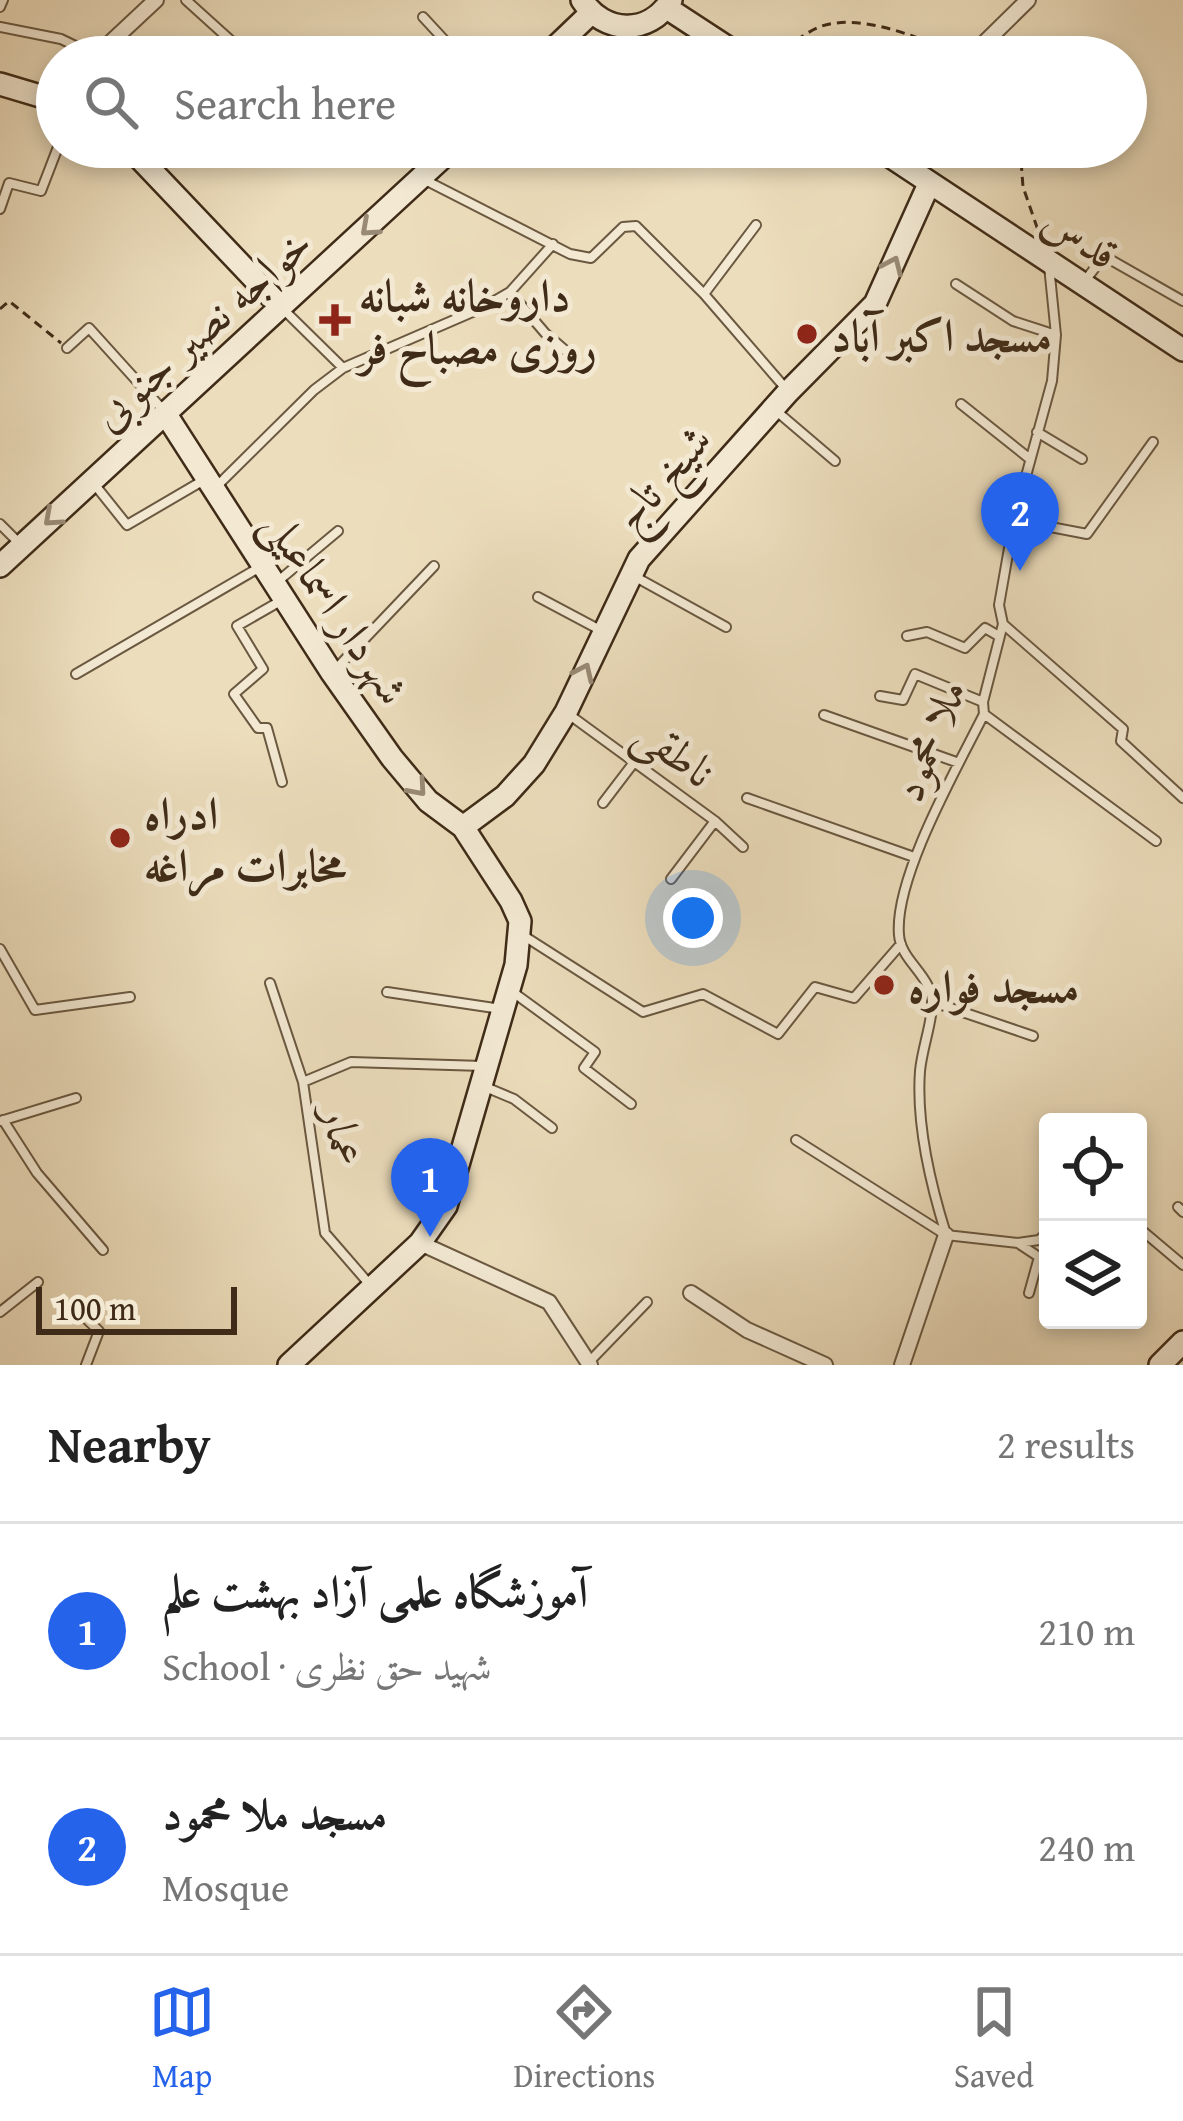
<!DOCTYPE html>
<html lang="en">
<head>
<meta charset="utf-8">
<style>
	:root { --surface:#fff; --page:#f6f6f6; --text:#222; --muted:#767676; --line:#e0e0e0; --accent:#2563eb }
	body { margin:0; font-family:"Gentium Book Plus",Amiri,serif; background:var(--page); color:var(--text) }
	.controls { position:absolute; right:36px; bottom:36px; display:grid; overflow:hidden; border-radius:12px; box-shadow:0 6px 18px #0003 }
	.controls button { width:108px; height:108px; display:grid; place-items:center; padding:0; border:0; border-bottom:3px solid var(--line); background:var(--surface); color:var(--text); font:60px sans-serif }
	.scale { position:absolute; left:36px; bottom:30px; width:201px; box-sizing:border-box; padding-left:12px; border:6px solid #3f2b17; border-top:0; font-size:33px; line-height:42px; white-space:nowrap; color:#3f2b17; -webkit-text-stroke:9px #f3e9d3; paint-order:stroke }
	.you { position:absolute; left:693px; top:918px; width:42px; height:42px; margin:-30px; border:9px solid #fff; border-radius:50%; background:#1a73e8; box-shadow:0 0 0 18px #1a73e833 }
	.badge { display:grid; place-items:center; width:78px; height:78px; border-radius:50%; background:var(--accent); color:#fff; font-size:39px; font-weight:700 }
	.pin { position:absolute; translate:-50% -99px; filter:drop-shadow(0 3px 6px #0008) }
	.pin::after { content:''; position:absolute; top:63px; width:42px; height:36px; background:inherit; clip-path:polygon(0 0,100% 0,50% 100%) }
	.list { margin:0; padding:0; list-style:none }
	h2 { display:flex; justify-content:space-between; align-items:center; height:156px; margin:0; padding:0 48px; font-size:51px }
	h2 small { font-size:39px; font-weight:400; color:var(--muted) }
	.list li { display:grid; grid-template-columns:78px 1fr auto; gap:36px; align-items:center; box-sizing:border-box; height:216px; padding:0 48px; border-top:3px solid var(--line) }
	.list b { display:block; font-size:45px; white-space:nowrap }
	.list p { margin:0; font-size:39px; white-space:nowrap; color:var(--muted) }
	.list em { font-size:39px; font-style:normal; color:var(--muted) }
	.icon { flex:none; width:66px; height:66px; fill:none; stroke:currentColor; stroke-width:2; stroke-linecap:round; stroke-linejoin:round }
	.map { position:relative; flex:none; width:1183px; height:1365px; overflow:hidden }
	.search { position:absolute; background:var(--surface); box-shadow:0 6px 18px #0003; left:36px; right:36px; top:36px; height:132px; display:flex; align-items:center; gap:30px; box-sizing:border-box; padding:0 42px; border-radius:66px; color:var(--muted); font-size:45px }
	.sheet { height:588px; background:var(--surface) }
	nav { display:flex; justify-content:space-around; align-items:center; box-sizing:border-box; height:168px; border-top:3px solid var(--line); background:var(--surface); font-size:33px; color:var(--muted) }
	nav a { display:grid; justify-items:center; gap:6px }
	nav .on { color:var(--accent) }
	.map>svg:first-child { display:block }
	.lines { fill:none; stroke-linecap:round; stroke-linejoin:round }
	.lane-casing { stroke:#6a5840; stroke-width:12 }
	.street-casing { stroke:#6a5840; stroke-width:18 }
	.secondary-casing { stroke:#3f2b17; stroke-width:26 }
	.path { stroke:#3f2b17; stroke-width:3; stroke-dasharray:9 6; stroke-linecap:butt }
	.lane { stroke:#f3e9d3; stroke-width:8 }
	.street { stroke:#f3e9d3; stroke-width:14 }
	.secondary { stroke:#f3e9d3; stroke-width:21 }
	.oneway { stroke:#998a75 }
	.poi-dot { fill:#8f2418; stroke:#f3e9d3; stroke-width:4.5 }
	.labels { text-anchor:middle; dominant-baseline:central; stroke-width:10; stroke-linejoin:round; paint-order:stroke }
	.street-label { font-size:45px; fill:#3f2b17; stroke:#f3e9d3 }
	.poi-label { font-size:45px; font-weight:bold; fill:#3f2b17; stroke:#f3e9d3; text-anchor:start }
</style>
</head>
<body>
<div class="map">
<svg width="1183" height="1365" viewBox="0 0 1183 1365">
	<rect width="100%" height="100%" fill="#ecddbc"/>
	<filter id="stains"><feTurbulence type="fractalNoise" baseFrequency=".00167" numOctaves="4"/><feColorMatrix values="0 0 0 0 .2 0 0 0 0 .09 0 0 0 0 .02 0 0 0 .5 -.17"/></filter>
	<radialGradient id="worn" r=".72"><stop offset=".6" stop-color="#630" stop-opacity="0"/><stop offset="1" stop-color="#630" stop-opacity=".3"/></radialGradient>
	<g class="lines">
		<defs>
			<path id="lane" d="M186 0 249 57
				M0 7 3 0
				M423 17 460 57
				M0 27 61 39 94 55
				M425 180 570 254 591 258 623 227 636 226 704 294 787 390
				M0 209 9 183 41 191 58 147
				M1084 282 1104 256 1183 301
				M956 284 1013 321 1056 335
				M510 292 545 333 566 351
				M704 294 756 225
				M284 310 343 368
				M67 348 89 328 164 411
				M961 404 1030 459
				M774 409 835 461
				M1037 432 1082 459
				M95 485 127 525 204 480
				M218 485 314 390 343 368 484 307 510 292 553 244
				M1014 520 1087 534 1153 442
				M0 524 21 545
				M632 575 726 627
				M277 582 338 531
				M538 597 602 631
				M1003 624 1123 729 1121 741 1183 798
				M907 636 927 632 965 648 985 628 997 635
				M333 672 434 566
				M76 674 262 566
				M880 696 903 700 915 674 983 702
				M567 713 715 821 743 847
				M984 714 1156 841
				M824 715 959 763
				M282 782 267 728H258L234 694 263 669 237 626 284 599
				M747 798 914 857
				M603 803 635 761
				M671 879 715 821
				M521 934 643 1012 703 994 778 1034 815 987 854 998 901 944
				M0 949 35 1010 130 997
				M270 983 303 1082 325 1233 371 1286
				M510 990 595 1052 584 1068 631 1104
				M387 992 501 1009
				M933 1002 1033 1036
				M303 1082 351 1062 483 1066
				M483 1086 514 1099 552 1128
				M3 1120 37 1173 103 1250
				M1 1121 76 1098
				M796 1140 946 1235 1018 1243 1039 1240 1048 1232
				M1178 1207 1183 1212
				M1138 1227 1183 1265
				M946 1234C930 1183 916 1125 920 1071 922 1050 930 1029 932 1008 935 976 901 963 899 935 894 878 957 768 984 714L983 702 1003 624 999 605 1014 520 1052 381 1056 335 1049 266
				M1018 1243 1039 1257 1029 1293
				M77 1310 99 1331 86 1365
				M0 1312 38 1282
				M589 1362 647 1302"/>
			<path id="street" d="M95 57 156 0
				M970 57 1028 0
				M420 1243 549 1302 590 1365
				M691 1293 747 1330 825 1365
				M902 1365 946 1235"/>
			<path id="secondary" d="M582 0C604 34 649 36 671 0
				M667 8 742 57
				M545 57 591 13
				M0 84 57 101
				M129 147 281 307
				M876 147 1183 350
				M165 413 332 673 392 758 428 801 463 827 511 901 520 921 516 965 446 1206 420 1243 289 1365
				M0 566 454 147
				M463 827 505 796 534 764 566 712 639 559 788 392 875 304 929 184
				M1160 1365 1183 1342"/>
		</defs>
		<use href="#lane" class="lane-casing"/>
		<use href="#street" class="street-casing"/>
		<use href="#secondary" class="secondary-casing"/>
		<path class="path" d="M771 57C787 48 805 32 822 26 862 13 918 38 955 52
			M1020 147 1023 187 1039 233
			M0 309 9 301 61 343"/>
		<use href="#lane" class="lane"/>
		<use href="#street" class="street"/>
		<use href="#secondary" class="secondary"/>
	</g>
	<defs><path id="oneway-chevron" d="M-2-3.5L2.5 0L-2 3.5" fill="none" stroke-width="1.6" stroke-linecap="round" stroke-linejoin="round" transform="scale(3)"/></defs>
	<g class="oneway">
		<use href="#oneway-chevron" transform="translate(369 228) rotate(138)"/>
		<use href="#oneway-chevron" transform="translate(893 265) rotate(-66)"/>
		<use href="#oneway-chevron" transform="translate(52 518) rotate(138)"/>
		<use href="#oneway-chevron" transform="translate(584 672) rotate(-65)"/>
		<use href="#oneway-chevron" transform="translate(418 788) rotate(49)"/>
	</g>
	<g class="poi-dot">
		<path d="M329 302h12v12h12v12h-12v12h-12v-12h-12v-12h12z"/>
		<circle cx="807" cy="334" r="12"/>
		<circle cx="120" cy="838" r="12"/>
		<circle cx="884" cy="985" r="12"/>
	</g>
	<g class="labels">
		<g class="street-label">
			<text transform="translate(1081 236) rotate(33)">قدس</text>
			<text transform="translate(201 328) rotate(-42)">خواجه نصیر جنوبی</text>
			<text transform="translate(661 477) rotate(-49)">شیخ تاج</text>
			<text transform="translate(337 606) rotate(56)">شهردار اسماعیلی</text>
			<text transform="translate(928 740) rotate(-68)">ملا محمود</text>
			<text transform="translate(676 751) rotate(37)">ناطقی</text>
			<text transform="translate(344 1136) rotate(82)">عمار</text>
		</g>
		<g class="poi-label">
			<text x="359" y="294">داروخانه شبانه<tspan x="359" dy="52">روزی مصباح فر</tspan></text>
			<text x="831" y="334">مسجد اکبر آباد</text>
			<text x="144" y="812">ادراه<tspan x="144" dy="52">مخابرات مراغه</tspan></text>
			<text x="908" y="985">مسجد فواره</text>
		</g>
	</g>
	<rect width="100%" height="100%" filter="url(#stains)"/>
	<rect width="100%" height="100%" fill="url(#worn)"/>
</svg>
<div class="controls">
<button><svg class="icon" aria-label="locate" viewBox="0 0 24 24"><circle cx="12" cy="12" r="6"/><path d="M12 2v4M12 18v4M2 12h4M18 12h4"/></svg></button>
<button><svg class="icon" aria-label="layers" viewBox="0 0 24 24"><path d="M12 4l9 5-9 5-9-5zM3 14l9 5 9-5"/></svg></button>
</div>
<div class="scale">100 m</div>
<div class="you"></div>
<div class="pin badge" style="left:430px;top:1237px">1</div>
<div class="pin badge" style="left:1020px;top:571px">2</div>
<div class="search"><svg class="icon" aria-label="search" viewBox="0 0 24 24"><circle cx="10" cy="10" r="6"/><path d="M15 15l6 6"/></svg>Search here</div>
</div>
<section class="sheet">
<h2>Nearby<small>2 results</small></h2>
<ul class="list">
<li><span class="badge">1</span><div><b>آموزشگاه علمی آزاد بهشت علم</b><p>School · شهید حق نظری</p></div><em>210 m</em></li>
<li><span class="badge">2</span><div><b>مسجد ملا محمود</b><p>Mosque</p></div><em>240 m</em></li>
</ul>
</section>
<nav>
<a class="on"><svg class="icon" aria-label="map" viewBox="0 0 24 24"><path d="M3 6l6-2 6 2 6-2v14l-6 2-6-2-6 2zM9 4v14M15 6v14"/></svg>Map</a>
<a><svg class="icon" aria-label="directions" viewBox="0 0 24 24"><path d="M12 3l9 9-9 9-9-9zM9 14v-3h6M13 9l2 2-2 2"/></svg>Directions</a>
<a><svg class="icon" aria-label="saved" viewBox="0 0 24 24"><path d="M7 4h10v16l-5-4-5 4z"/></svg>Saved</a>
</nav>
</body>
</html>
